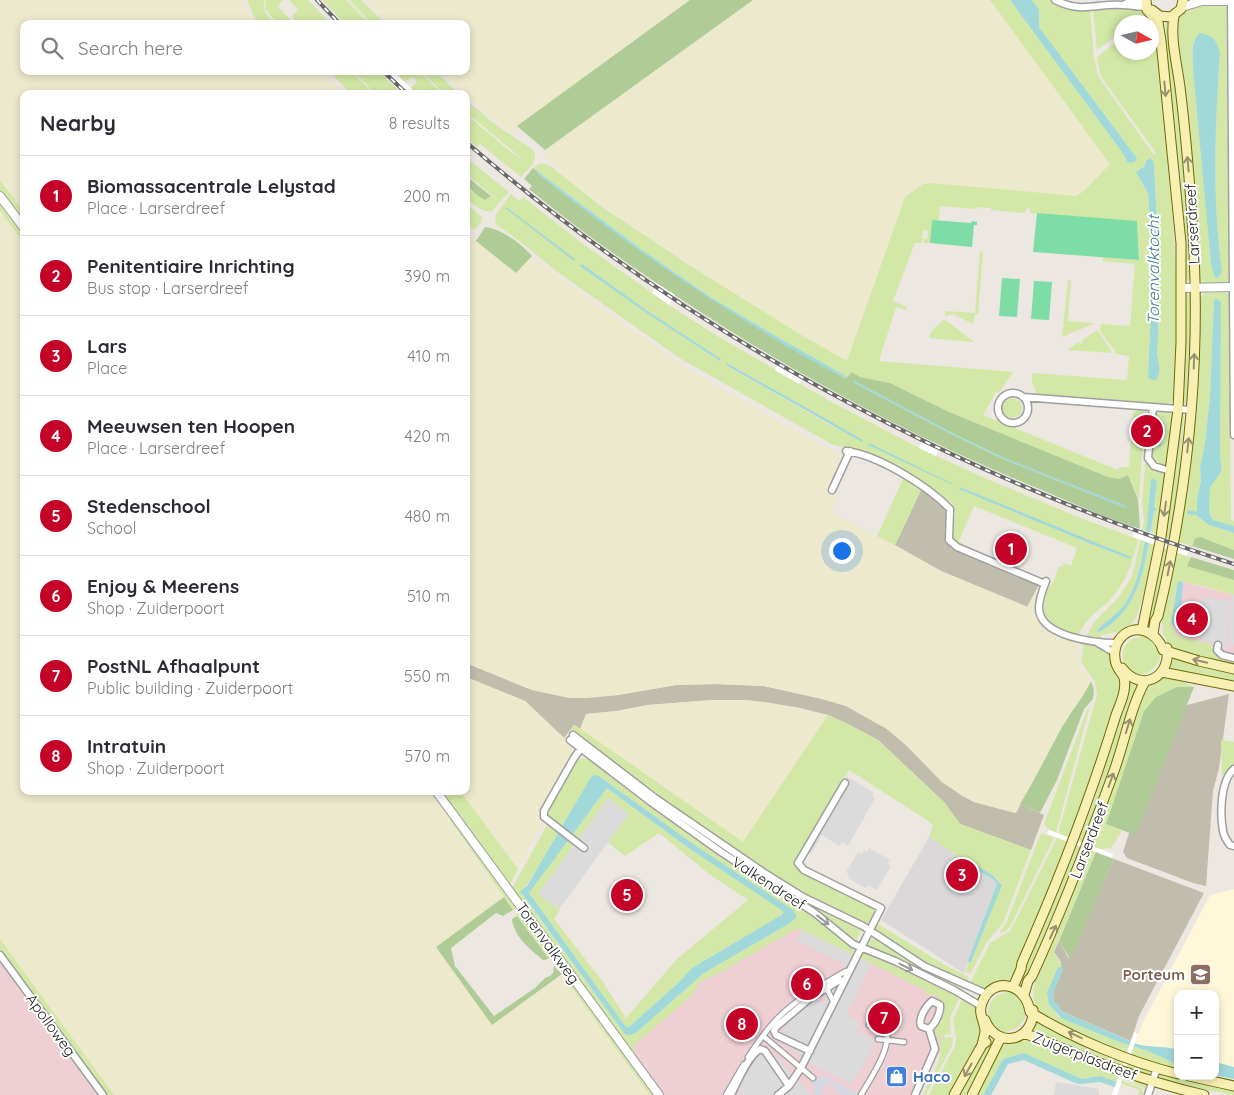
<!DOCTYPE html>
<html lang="en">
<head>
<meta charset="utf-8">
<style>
	:root { --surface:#fff; --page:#f2f2f3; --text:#2b2b33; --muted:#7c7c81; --line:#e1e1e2; --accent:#c50227 }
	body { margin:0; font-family:Quicksand,sans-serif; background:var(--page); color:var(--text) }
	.controls { position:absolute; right:15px; bottom:15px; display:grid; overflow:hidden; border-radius:10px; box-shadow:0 2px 8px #0003 }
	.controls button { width:45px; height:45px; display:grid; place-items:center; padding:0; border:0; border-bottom:1px solid var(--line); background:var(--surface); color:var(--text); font:25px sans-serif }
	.compass { position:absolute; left:1114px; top:15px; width:45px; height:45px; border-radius:50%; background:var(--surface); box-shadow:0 2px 8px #0003; rotate:98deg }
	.you { position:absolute; left:841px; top:550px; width:18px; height:18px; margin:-12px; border:4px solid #fff; border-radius:50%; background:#1a73e8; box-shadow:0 0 0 8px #1a73e833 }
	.badge { display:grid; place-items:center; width:32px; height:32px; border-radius:50%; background:var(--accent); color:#fff; font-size:16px; font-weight:700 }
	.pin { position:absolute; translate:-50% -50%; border:2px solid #fff; box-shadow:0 1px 5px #0006 }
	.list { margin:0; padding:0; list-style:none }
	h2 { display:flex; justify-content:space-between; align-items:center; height:65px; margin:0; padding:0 20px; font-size:21px }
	h2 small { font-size:16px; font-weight:400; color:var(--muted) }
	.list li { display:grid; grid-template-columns:32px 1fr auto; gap:15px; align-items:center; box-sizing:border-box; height:80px; padding:0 20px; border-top:1px solid var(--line) }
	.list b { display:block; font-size:19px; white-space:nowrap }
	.list p { margin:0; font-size:16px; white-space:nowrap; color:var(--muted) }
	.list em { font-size:16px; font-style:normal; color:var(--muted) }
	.icon { flex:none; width:28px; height:28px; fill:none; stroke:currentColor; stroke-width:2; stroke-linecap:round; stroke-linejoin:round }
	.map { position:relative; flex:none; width:1234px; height:1095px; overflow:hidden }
	.search { position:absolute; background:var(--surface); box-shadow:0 2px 8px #0003; left:20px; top:20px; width:450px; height:55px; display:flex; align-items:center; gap:12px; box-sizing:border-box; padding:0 18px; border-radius:10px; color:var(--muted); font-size:19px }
	.panel { position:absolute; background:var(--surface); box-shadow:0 2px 8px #0003; left:20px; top:90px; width:450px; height:705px; border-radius:10px }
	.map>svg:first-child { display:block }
	.residential { fill:#dad8d9 }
	.commercial { fill:#eecfd4 }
	.education { fill:#fff7d8 }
	.construction { fill:#c1bdad }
	.farmland { fill:#ece9cc }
	.grass { fill:#d3e8a6; fill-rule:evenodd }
	.forest { fill:#b0cc96; fill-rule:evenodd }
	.pitch { fill:#7edca6 }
	.parking { fill:#dbdbdb }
	.plaza { fill:#d5d8e3 }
	.water { fill:#a1d9db; fill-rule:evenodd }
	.pier { fill:#fff }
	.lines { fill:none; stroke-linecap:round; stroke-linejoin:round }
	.pedestrian-casing { stroke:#9f9f9f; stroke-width:7 }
	.minor-casing { stroke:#9f9f9f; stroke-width:9 }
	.tertiary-casing { stroke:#9f9f9f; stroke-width:10 }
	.secondary-casing { stroke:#6f6705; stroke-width:11 }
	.pedestrian { stroke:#fff; stroke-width:4.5 }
	.minor { stroke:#fff; stroke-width:6 }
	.tertiary { stroke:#fff; stroke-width:8 }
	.secondary { stroke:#f8efb3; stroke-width:9 }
	.rail-casing { stroke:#696969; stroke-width:4 }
	.rail { stroke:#fff; stroke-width:2; stroke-dasharray:5.5; stroke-linecap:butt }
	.oneway { stroke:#95906f }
	.oneway2 { stroke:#989898 }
	.labels { text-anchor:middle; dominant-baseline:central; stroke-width:4; stroke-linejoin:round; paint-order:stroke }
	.street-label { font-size:15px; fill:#1b1b1b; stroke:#fff }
	.education-label { font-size:15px; font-weight:bold; fill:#785e54; stroke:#fff; text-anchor:end }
	.shop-label { font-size:15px; font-weight:bold; fill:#366cbe; stroke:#fff; text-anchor:start }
	.water-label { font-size:16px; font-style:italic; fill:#417a92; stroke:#fff }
</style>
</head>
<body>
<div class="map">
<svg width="1234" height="1095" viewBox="0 0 1234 1095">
	<rect width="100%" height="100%" fill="#ede7e1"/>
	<path class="residential" d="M929 837 993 879 997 884 964 973 881 920Z"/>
	<path class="commercial" d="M1183 582 1234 595V659L1220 656 1215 645 1177 636 1171 624 1180 627Z
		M804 921 849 949 945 994 947 1017 943 1046 917 1095H652L618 1049 702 977Z
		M0 948 108 1095H0Z"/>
	<path class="education" d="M1234 889V1068L1215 1064V994H1178V1052L1134 1045 1142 1024 1210 895Z"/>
	<path class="construction" d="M921 490 944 506 946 512 947 543 952 549 1039 585 1028 607 941 571 895 545Z
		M466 663 532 690 570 698 618 695 676 685 716 684 764 686 822 699 846 706 887 729 907 746 942 782 963 796 974 802 1015 813 1020 804 1044 815 1031 850 960 824 944 802 878 740 848 724 828 715 796 707 746 700H712L648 705 617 711 586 714 580 729 574 725 564 738 525 701 466 677Z
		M1229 694 1219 768 1213 791 1206 886 1193 883 1127 858 1123 852 1164 723 1176 708Z
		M1114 859 1204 893 1139 1016 1131 1041 1063 1012 1054 1001 1053 994 1061 962 1054 952 1059 941 1069 959Z"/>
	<path class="farmland" d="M0 0H243L253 24H24V71H321L345 94H24V212L0 180Z
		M365 0H690L511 132 488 115 466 96V94H463L439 71H466V24H390Z
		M753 0H990L1110 164 1084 191 1076 196 931 183 923 184 905 197 847 361 760 310 638 232 562 176 564 173 546 157 545 150Z
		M0 211 24 243V791H429L504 897 436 947 492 1025 562 974 650 1095H114L0 939Z
		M470 236 516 273 532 256 578 291 694 373 826 448 842 455 826 492 837 497 831 513 877 536 941 571 1027 607 1039 585 1038 616 1042 624 1047 630 1062 637 1082 642 1079 653V664L1091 681 1086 692 1064 725 1016 813 974 802 963 796 942 782 907 746 887 729 846 706 822 699 764 686 716 684 676 685 618 695 588 698H570L532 690 466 663V241Z
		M466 677 525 701 564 738 572 748 571 756 538 813V818L543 822 518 869 460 791H466Z
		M712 700H746L772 703 828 715 743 843 580 729 586 714 617 711 648 705Z"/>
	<path class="grass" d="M247 0H264L265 12 274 24H257Z
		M266 0H283L278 6 294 24H278L266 10Z
		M289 0H308L331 24H298L292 16 298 10Z
		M322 0H346L370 24H345Z
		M349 0H361L386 24H372Z
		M990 0H1010L1122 152 1128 163 1134 161 1136 157 1039 27V9L1032 0H1049L1068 9 1090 10 1094 57 1098 76 1154 155 1156 153 1102 78 1099 70 1097 57 1121 38 1122 52H1152V22H1145L1150 19 1156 26C1168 150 1182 274 1175 399L1167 405 1039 395C1032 389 1032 382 1032 373L1127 380 1129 356 1117 354 1100 331 1101 324 1130 326 1135 264 1103 261V257L1139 260 1137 221 1030 213V208H1027L1025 213 991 210V208L977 207 976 209 940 206 939 220H932L930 243H924V239H927L928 231 923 230 922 243H915L893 301 907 307 906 310 896 307 879 361 1013 372 999 393 996 392 983 415 1118 470 1120 467H1129L1133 413 1137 410 1145 412 1139 499 1128 475 1119 479 1108 477 949 412 890 383 860 377 852 372 847 377 767 331 709 296 642 250 533 168 541 163 549 165 602 207 692 267 803 336 847 361 905 197 923 184 931 183 1076 196 1084 191 1110 164ZM1146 161 1154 167C1158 224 1160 280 1158 337L1156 350 1160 366 1151 323 1152 240 1148 193 1136 172 1139 169 1144 168Z
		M1226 3 1229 285 1205 284 1199 279 1197 233 1175 25 1179 15 1186 9ZM1192 46 1220 52C1215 125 1212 200 1222 272L1193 69Z
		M1115 8 1138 9 1146 13 1131 22H1122L1120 33 1097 50 1093 10Z
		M1165 20H1167C1173 56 1176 93 1180 130 1185 180 1189 229 1191 279L1189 281 1185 279C1185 193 1167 107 1165 20Z
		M329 71H351L374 94H351Z
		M353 71H379L398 89 394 94H376Z
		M393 71H419L443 94H417L411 88 417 82 414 77H412L405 82Z
		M421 71H435L459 94H445Z
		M466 100 495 124 533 150C540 161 528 169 521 177L480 144 477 147 466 137V114L507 149 526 162 466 112Z
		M466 151 471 155 468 159 509 192 492 211C482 213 474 204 466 198V184C474 192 479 200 491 196L499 201 466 174Z
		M0 180 24 212V226L0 194Z
		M511 194 519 201 523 197 583 244 669 305 719 337 828 400 919 448 985 478 1078 517 1138 539C1134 558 1128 578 1115 594 1104 609 1085 616 1079 635 1043 626 1038 622 1049 586L1052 585 1059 566 1062 567 1064 563 1071 566 1077 548 974 506 959 541 964 544 956 543 952 541 951 533 955 514 952 503 907 473 859 450 833 445 681 359 556 271 526 246 497 225 495 221 496 214ZM582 264 646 310 721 359 720 361 645 312 581 266ZM728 363 863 441 828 424 726 365ZM960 487 1130 557V559L1091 544 960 489Z
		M0 201 24 234V243L0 211Z
		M466 203 482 217 481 223 474 230 466 223Z
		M980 251 983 252 978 314H975L973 324 953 314 945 316V311L975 313Z
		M1068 280H1071L1068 321 1095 323 1062 337Z
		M1229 292 1231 520 1234 521V526L1212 520 1209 512 1210 488 1222 470 1220 458 1221 302 1217 299 1214 300 1210 397 1205 443 1200 468 1201 480 1197 500V512L1187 514 1195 515 1209 525 1234 533V550L1200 537 1194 541 1192 547 1178 542C1195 462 1200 379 1199 298L1205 293Z
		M1188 294 1191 295 1192 310 1189 404 1182 403 1185 348V296Z
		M943 320 947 321 974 342 929 338 930 333Z
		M1097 330 1113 353 1067 350 1079 342 1081 344 1083 343 1081 341Z
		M1002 408a10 10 0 1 1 20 0a10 10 0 1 1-20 0Z
		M1161 412H1167L1174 416 1168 467C1163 466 1157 466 1153 461 1148 454 1154 425 1155 415Z
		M1180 415 1184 416 1179 475 1180 481 1171 538 1151 630 1145 627 1170 510Z
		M1147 463 1152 468 1163 473 1166 479 1149 578 1136 618 1129 627 1123 631 1101 635 1103 641 1086 637 1094 622 1118 598 1131 578 1134 569 1144 521 1142 501 1145 464ZM1151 480 1157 481 1154 507 1156 508V510H1154C1146 555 1144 608 1099 632L1097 630C1106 621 1117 615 1125 604 1146 574 1147 516 1151 480Z
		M904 477 921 490 895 545 877 536Z
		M1176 552 1190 557 1188 566 1234 580V595L1202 586 1178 581 1171 624 1177 636 1215 645 1217 652 1234 659V667L1172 649 1163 635 1162 620Z
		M1143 634C1156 640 1168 656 1153 669 1149 673 1144 673 1139 676 1122 670 1117 653 1130 640L1140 637Z
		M1084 643C1105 650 1114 654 1120 678 1125 698 1025 967 1008 981 1004 985 990 990 984 989 979 989 974 986 969 985L990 943 1010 931 1056 840 1060 826 1097 695 1095 682 1081 662Z
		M1171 657 1234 671V681L1168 669Z
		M1169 675 1194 687H1185L1149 704 1144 711 1106 824 1122 831 1111 848 1101 849 1100 853 1096 852 1054 952 1062 966 1057 969 1047 993 1053 1009 1058 1016 1119 1042 1148 1051 1178 1065V1070L1127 1054 1046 1018C1033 1007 1031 997 1035 981L1077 881 1137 705C1146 686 1148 681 1169 675Z
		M1131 680 1137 683 1118 751 1087 836 1022 989 1016 986 1052 907 1093 804Z
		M1090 706 1056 833 1047 828 1044 824 1087 710Z
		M828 715 848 724 878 740 944 802 960 824 1031 850 1003 923 987 942 971 973 965 972 969 963 971 962 1001 884 998 880 975 865 973 866 929 837 933 825 927 820 849 770 795 865C802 876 860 901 875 908L876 912 867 925 795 890 626 774 570 730 575 725 743 842Z
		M1221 740 1234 742V764L1222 776Z
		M586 758 591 760 812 913 853 946 854 956 798 928 721 972 698 983 696 990 686 1001 635 1044 633 1048 636 1054H633L511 890 547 825 558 833C551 844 529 886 521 891L523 896 624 1033 631 1035 637 1032 704 973 787 925 795 918 599 776 591 777 563 826 549 817 547 811 574 763 578 759Z
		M607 788 687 847 783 911V914L692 968 677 984 629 1027H626L529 893 568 840 574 845 539 894 560 910 554 919 603 982 626 1018 677 959 748 900 709 874 659 833 625 856 608 843 628 815 579 838 573 834Z
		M438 791H460L518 869 509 886Z
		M451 817 517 906 514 911 449 819Z
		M1042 833 1054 838 1010 927 1002 933 1000 932 1007 921 1040 835Z
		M794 895 862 928 856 942Z
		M516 914 525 915 551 954 549 959Z
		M876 924H878L945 965 967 976 969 979 966 983 925 964 874 929Z
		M874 938 914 964 964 987 962 992 868 947 871 939Z
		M0 939 114 1095H106L0 950Z
		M864 953 882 958 960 996 950 1018 951 1034 933 1037 943 1011 941 1000 936 996 926 994 927 991 864 960 862 964 858 959Z
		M570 982H574L656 1095H650L568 983Z
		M1014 991 1024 1005 1025 1019 1016 1029 1001 1033 988 1019C987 1010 990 997 1001 994 1005 992 1009 993 1014 991Z
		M963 997 975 1004 977 1007 982 1036 951 1095H929L955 1046 956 1038 953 1020Z
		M1036 1021 1164 1073 1234 1089V1095L1191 1087 1147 1075 1032 1031Z
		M992 1035 997 1039 965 1095H959Z
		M1023 1036 1142 1081 1147 1088 1146 1094 1143 1087 1123 1079V1081L1142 1088 1143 1095H1138L1139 1090 1100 1076 1082 1079 1024 1053 1003 1059 983 1095H974L1001 1047 1007 1042Z
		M950 1037 953 1038 952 1046 926 1095H923C930 1080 945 1057 939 1040L935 1042 934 1039Z"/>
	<path class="forest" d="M690 0H753L545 150 517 126Z
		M533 168 537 171V173C634 250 735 318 843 377L846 378 852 372 860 377 890 383 949 412 1108 477 1119 479 1128 475 1138 499 1140 529C1108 519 1074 504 1042 490 913 438 792 373 676 296 626 263 576 228 529 189L532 186 524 179ZM854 381 952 433 1002 457 1126 508 1001 458 951 434 853 382Z
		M466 176 491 196 485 200 478 196 466 184Z
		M485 227C502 229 520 243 532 256L516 273 476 241Z
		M1200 537 1234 550V559L1192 546 1195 539Z
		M1191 557 1234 570V580L1187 566Z
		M1091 681 1094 690 1093 699 1084 709 1057 780 1040 813 1020 804C1036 778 1049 750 1064 724 1073 709 1084 696 1091 681Z
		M1177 687H1194L1135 835 1106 824 1144 711 1156 697Z
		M1096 852 1114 859 1070 959 1059 941Z
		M504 897 513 910 503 916 496 913 451 948 455 966 494 1016 535 988 545 978 550 976 553 973 554 966 562 974 492 1025 436 947Z
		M517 916 549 959 543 960C530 949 514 937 512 919Z"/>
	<path class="pitch" d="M1037 213 1137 221 1139 260 1033 252Z
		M932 220 971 223 972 221 977 222V225H974L972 247 930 243Z
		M1002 278 1020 279 1017 317 999 316Z
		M1034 281 1052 282 1049 320 1031 319Z"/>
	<path class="parking" d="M1232 594 1234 595V646L1228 645Z
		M1202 597 1230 601 1226 647 1200 639V637L1198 636Z
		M846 776 874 793 872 796 875 798 848 846 842 842 840 846 822 835 811 854 807 852 848 782 844 780Z
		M608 798 629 814 559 909 538 894Z
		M869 848 890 860 888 864 891 866 877 890 868 885 865 888 848 878 849 875 846 872 858 852 862 854 864 850 867 852Z
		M802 930 871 964 846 1015 860 1023 856 1031 874 1040 870 1053 852 1084 810 1063 800 1053 787 1047 781 1033 794 1016 815 1000 824 1004 844 964 797 940Z
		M763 1054 778 1057 790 1074 803 1085 811 1095H738L741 1083 756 1059Z
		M1056 1082 1099 1089V1095H1054Z"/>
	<path class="plaza" d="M822 1075 859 1095H841L831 1084H828L821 1091 823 1095H816L813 1091 815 1088 811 1081 814 1077H817L819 1079Z"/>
	<path class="water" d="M1010 0H1032L1039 9V27L1136 157 1137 159 1134 162 1128 163 1122 152Z
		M1199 33C1214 36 1215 38 1220 52 1215 125 1212 200 1222 272L1218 278H1215L1211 264 1193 69C1193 56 1190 44 1199 33Z
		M1150 158 1153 161 1154 167 1159 255 1158 337C1158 341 1157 346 1157 350 1157 361 1163 370 1156 380H1151L1148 377 1152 294 1150 218 1148 193 1136 172 1143 167 1144 168 1146 161Z
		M537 171 642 250 709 296 767 331 844 375 847 377 846 378C817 365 788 347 760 330 682 283 608 230 537 173Z
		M506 207 575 259 574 261 505 208Z
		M582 264 646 310 721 359 720 361 645 312 580 266Z
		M1217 299 1221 302 1220 458 1222 470 1210 488 1209 512 1213 520 1234 526V533L1209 525 1196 515 1187 514 1188 510 1197 512V500L1201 480 1200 468 1205 443 1210 397 1214 300Z
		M727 363 863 440 862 442 726 365Z
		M853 380 952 433 1002 457 1127 506 1126 508 1001 458 951 434 853 382Z
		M1160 420 1163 424 1162 443 1160 447 1153 444 1154 423Z
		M869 443 953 484V485L868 445Z
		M1152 478 1157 481 1154 507 1156 508V510L1154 511C1146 555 1144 608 1099 632L1097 630C1106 621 1117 615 1125 604 1146 574 1147 516 1151 480Z
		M960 487 1131 557 1130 559 1091 544 959 489Z
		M1178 581 1183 582 1180 628 1171 624Z
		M595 775 599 776 696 846 793 910 796 915V918L787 925 704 973 637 1032 631 1035H627L624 1033 520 891 527 886 591 777ZM607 788 687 847 783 911V914L692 968 677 984 629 1027H626L529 893Z
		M975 864 992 875 1002 885 971 962 969 963 968 961 997 884 993 879 973 867Z
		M1062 966 1063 970 1053 994 1054 1001 1059 1007 1063 1012 1137 1044C1150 1048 1164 1045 1178 1050V1065L1148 1051 1119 1042 1061 1018 1049 1004 1047 993 1057 969Z
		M1024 1053 1082 1079 1100 1076 1117 1082 1115 1087 1100 1082 1080 1084 1075 1083 1024 1060 1008 1064 991 1095H983L1003 1059Z
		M1215 1062 1234 1067V1079L1215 1075Z"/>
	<path class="pier" d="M393 71 415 92 414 94H403L387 79Z
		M658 284 675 295 669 305 652 293Z
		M779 362 804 376 799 384 775 370Z
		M923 438 941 446 936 456 919 448Z
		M1134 527 1189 546 1187 556 1132 537Z
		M1049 830 1113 854 1112 858 1047 834Z
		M1134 1032 1138 1034 1117 1095H1112Z"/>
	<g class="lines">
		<defs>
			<path id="pedestrian" d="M826 987 834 1003
				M763 1036 813 1078
				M878 1039 904 1042
				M748 1057C757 1044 767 1028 779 1017 798 998 822 985 846 971L849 972
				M726 1095 744 1064
				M861 1095C870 1079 889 1052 887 1034L869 1025"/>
			<path id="minor" d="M1055 0C1083 14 1096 3 1122 5 1130 5 1138 7 1146 7
				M1231 1 1234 435
				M1123 5 1131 1H1146
				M998 408a15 15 0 1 1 30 0a15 15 0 1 1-30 0Z
				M1023 397 1191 410
				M1153 408 1148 458 1154 466 1170 471
				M846 451C878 455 928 486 950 509L949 540 957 547 1045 584
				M832 490 850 451
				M1046 581C1043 589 1039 599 1039 607 1038 637 1096 643 1117 643
				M1098 643 1115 653
				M1218 645 1217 650 1222 655 1234 658
				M573 735 655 798 763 872 803 897 863 926 924 966 987 994
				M570 740 651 802 721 852 815 913 853 944 895 961 954 990 981 1006
				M582 747 574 758 544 811V817L584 848
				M1234 769C1220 781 1220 814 1223 831 1224 836 1227 841 1230 845L1234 846
				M0 955 103 1095
				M810 1051 776 1035 774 1031 776 1027 809 999 840 980 844 982
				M731 1095C737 1082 748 1056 760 1049L765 1051 789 1086
				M778 1095 789 1086 801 1068 881 908 804 870 798 863 845 783
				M915 1095 935 1049 929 1029C935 1024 941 1013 940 1005L932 1001C926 1006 918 1018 921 1026L929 1029
				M1148 1095 1157 1068"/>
			<path id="tertiary" d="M1182 7 1202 1H1234
				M0 196 24 228
				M1181 288 1234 287
				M436 791 659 1095"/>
			<path id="secondary" d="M1152 10 1160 16 1171 17 1181 9 1183 0
				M1142 630 1161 537 1170 471 1178 409 1181 342V243L1161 41 1158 22 1147 10 1146 0
				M1153 634 1155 621 1158 616C1188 491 1201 362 1193 234 1190 185 1186 136 1180 87 1177 64 1170 38 1174 16
				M1122 668C1141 693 1171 678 1167 648
				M1162 672 1234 686
				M1013 987 1021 969 1022 963C1058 882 1090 800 1116 715 1120 704 1127 690 1124 678 1123 674 1120 672 1118 668 1113 660 1114 647 1119 640 1133 621 1157 631 1163 650L1199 661 1234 669
				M1024 995 1028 981 1032 976C1063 909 1089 840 1114 771 1125 741 1130 709 1145 681
				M985 1020C997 1050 1034 1041 1033 1010
				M1024 1033C1083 1057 1142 1081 1204 1095
				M982 1045C983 1040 985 1035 985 1030 984 1020 978 1014 982 1003 992 975 1026 983 1030 1012 1072 1038 1129 1062 1178 1074
				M1189 1076 1234 1086
				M954 1095 982 1045 986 1042
				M972 1095 1001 1037"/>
		</defs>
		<use href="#pedestrian" class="pedestrian-casing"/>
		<use href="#minor" class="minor-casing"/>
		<use href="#tertiary" class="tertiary-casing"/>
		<use href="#secondary" class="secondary-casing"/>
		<use href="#pedestrian" class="pedestrian"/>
		<use href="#minor" class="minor"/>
		<use href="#tertiary" class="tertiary"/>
		<use href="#secondary" class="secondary"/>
		<defs>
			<path id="rail" d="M317 0 340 24
				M383 71 407 94
				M466 142C692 336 951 474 1234 564"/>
		</defs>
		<use href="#rail" class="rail-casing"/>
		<use href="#rail" class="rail"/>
	</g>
	<defs><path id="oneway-shaft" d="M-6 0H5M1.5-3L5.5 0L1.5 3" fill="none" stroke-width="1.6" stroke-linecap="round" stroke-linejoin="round" transform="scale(1.25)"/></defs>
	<g class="oneway">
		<use href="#oneway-shaft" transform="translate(1165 89) rotate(85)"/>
		<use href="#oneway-shaft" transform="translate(1188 164) rotate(-95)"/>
		<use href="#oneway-shaft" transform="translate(1194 361) rotate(-88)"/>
		<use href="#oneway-shaft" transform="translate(1188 445) rotate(-84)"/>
		<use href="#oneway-shaft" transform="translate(1165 509) rotate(98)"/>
		<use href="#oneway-shaft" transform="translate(1169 568) rotate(-79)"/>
		<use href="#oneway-shaft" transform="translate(1200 661) rotate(-166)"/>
		<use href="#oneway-shaft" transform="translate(1128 726) rotate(-73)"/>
		<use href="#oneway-shaft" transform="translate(1111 780) rotate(-70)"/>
		<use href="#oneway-shaft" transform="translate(1053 932) rotate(-65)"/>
		<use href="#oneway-shaft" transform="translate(1075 1035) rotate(-155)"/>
		<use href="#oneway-shaft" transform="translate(968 1070) rotate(119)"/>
	</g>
	<g class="oneway2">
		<use href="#oneway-shaft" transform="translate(823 920) rotate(38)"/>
		<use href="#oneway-shaft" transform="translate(906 967) rotate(26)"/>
	</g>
	<defs>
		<symbol id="school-square" viewBox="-11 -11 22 22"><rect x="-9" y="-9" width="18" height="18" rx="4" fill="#8d6e63" stroke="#fff"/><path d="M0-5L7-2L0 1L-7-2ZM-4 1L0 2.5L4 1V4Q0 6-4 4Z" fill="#fff"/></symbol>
		<symbol id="shop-square" viewBox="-11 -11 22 22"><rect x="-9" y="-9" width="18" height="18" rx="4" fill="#3f7fe0" stroke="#fff"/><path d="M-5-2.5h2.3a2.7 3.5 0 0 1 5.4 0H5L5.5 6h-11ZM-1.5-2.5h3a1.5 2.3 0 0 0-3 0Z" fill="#fff"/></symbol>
	</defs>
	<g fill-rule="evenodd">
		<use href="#school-square" x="1188" y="962" width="25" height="25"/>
		<use href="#shop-square" x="884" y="1064" width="25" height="25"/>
	</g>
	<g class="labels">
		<g class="street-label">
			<text transform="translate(1192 224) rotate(-93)">Larserdreef</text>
			<text transform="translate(1089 840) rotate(-69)">Larserdreef</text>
			<text transform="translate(769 883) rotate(33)">Valkendreef</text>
			<text transform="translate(548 943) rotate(54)">Torenvalkweg</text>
			<text transform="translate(51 1025) rotate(54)">Apolloweg</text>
			<text transform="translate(1085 1056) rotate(21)">Zuigerplasdreef</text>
		</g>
		<g class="education-label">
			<text x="1185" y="974">Porteum</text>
		</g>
		<g class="shop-label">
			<text x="913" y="1076">Haco</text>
		</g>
		<g class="water-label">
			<text transform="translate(1153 270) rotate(-90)">Torenvalktocht</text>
		</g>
	</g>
</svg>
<div class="controls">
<button>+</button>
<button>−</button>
</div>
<svg class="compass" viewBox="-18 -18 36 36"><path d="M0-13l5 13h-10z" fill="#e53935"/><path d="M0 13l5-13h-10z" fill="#7c7c81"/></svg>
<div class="you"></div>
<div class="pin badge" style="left:1011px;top:549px">1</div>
<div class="pin badge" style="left:1147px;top:431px">2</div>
<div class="pin badge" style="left:962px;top:875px">3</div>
<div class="pin badge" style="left:1192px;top:619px">4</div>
<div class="pin badge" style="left:627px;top:895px">5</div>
<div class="pin badge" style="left:807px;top:984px">6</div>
<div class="pin badge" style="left:884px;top:1018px">7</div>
<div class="pin badge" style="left:742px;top:1024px">8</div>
<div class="search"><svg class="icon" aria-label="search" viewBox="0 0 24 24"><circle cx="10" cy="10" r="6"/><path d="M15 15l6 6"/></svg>Search here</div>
<section class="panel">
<h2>Nearby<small>8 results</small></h2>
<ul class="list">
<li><span class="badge">1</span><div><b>Biomassacentrale Lelystad</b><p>Place · Larserdreef</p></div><em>200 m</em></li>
<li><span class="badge">2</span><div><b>Penitentiaire Inrichting</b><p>Bus stop · Larserdreef</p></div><em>390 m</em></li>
<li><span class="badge">3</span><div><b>Lars</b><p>Place</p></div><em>410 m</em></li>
<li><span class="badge">4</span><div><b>Meeuwsen ten Hoopen</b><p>Place · Larserdreef</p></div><em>420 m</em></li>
<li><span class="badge">5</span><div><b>Stedenschool</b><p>School</p></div><em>480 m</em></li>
<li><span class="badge">6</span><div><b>Enjoy &amp; Meerens</b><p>Shop · Zuiderpoort</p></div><em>510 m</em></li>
<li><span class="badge">7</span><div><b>PostNL Afhaalpunt</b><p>Public building · Zuiderpoort</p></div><em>550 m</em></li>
<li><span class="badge">8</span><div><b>Intratuin</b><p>Shop · Zuiderpoort</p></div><em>570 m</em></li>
</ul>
</section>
</div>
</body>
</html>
